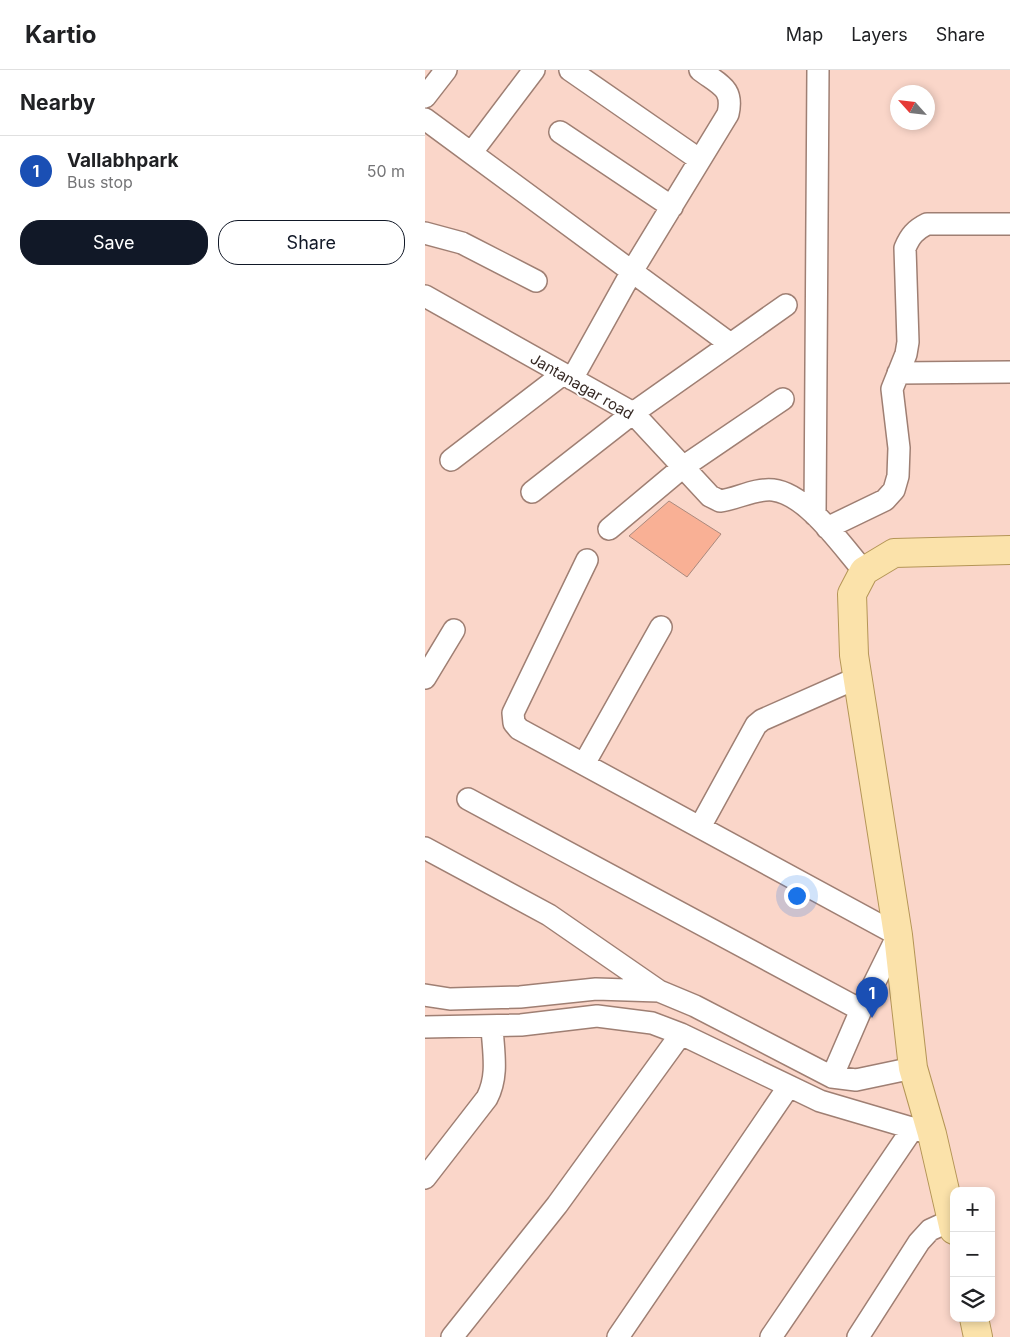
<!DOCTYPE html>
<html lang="en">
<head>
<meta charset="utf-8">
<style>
	:root { --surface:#fff; --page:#f6f6f6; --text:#202124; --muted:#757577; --line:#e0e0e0; --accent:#111827 }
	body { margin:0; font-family:Inter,sans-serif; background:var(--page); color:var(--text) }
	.controls { position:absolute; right:15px; bottom:15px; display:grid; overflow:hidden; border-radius:10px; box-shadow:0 2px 8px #0003 }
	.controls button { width:45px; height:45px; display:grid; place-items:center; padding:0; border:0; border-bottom:1px solid var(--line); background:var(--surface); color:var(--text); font:25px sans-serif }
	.compass { position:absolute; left:465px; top:15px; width:45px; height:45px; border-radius:50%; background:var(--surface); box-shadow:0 2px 8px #0003; rotate:297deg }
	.you { position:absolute; left:371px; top:825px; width:18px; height:18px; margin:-12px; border:4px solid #fff; border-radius:50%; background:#1a73e8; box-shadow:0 0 0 8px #1a73e833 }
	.badge { display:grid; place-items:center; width:32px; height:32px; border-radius:50%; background:var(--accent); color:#fff; font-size:16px; font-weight:700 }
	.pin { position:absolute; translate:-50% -41px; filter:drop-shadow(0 1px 2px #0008) }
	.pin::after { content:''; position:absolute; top:26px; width:18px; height:15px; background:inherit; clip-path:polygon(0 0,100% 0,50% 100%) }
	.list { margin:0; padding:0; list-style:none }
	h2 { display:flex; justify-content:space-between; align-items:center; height:65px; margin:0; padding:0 20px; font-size:21px }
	h2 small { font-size:16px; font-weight:400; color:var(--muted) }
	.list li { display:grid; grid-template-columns:32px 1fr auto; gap:15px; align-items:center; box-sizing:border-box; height:70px; padding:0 20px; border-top:1px solid var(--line) }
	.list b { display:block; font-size:19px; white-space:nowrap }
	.list p { margin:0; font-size:16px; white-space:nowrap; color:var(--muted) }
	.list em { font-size:16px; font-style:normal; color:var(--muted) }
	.actions { display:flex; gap:10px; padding:15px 20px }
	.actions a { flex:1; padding:11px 0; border:1px solid var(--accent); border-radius:20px; text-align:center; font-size:18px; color:var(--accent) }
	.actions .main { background:var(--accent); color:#fff }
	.icon { flex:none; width:28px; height:28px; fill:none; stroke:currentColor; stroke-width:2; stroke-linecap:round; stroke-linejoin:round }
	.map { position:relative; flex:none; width:585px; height:1267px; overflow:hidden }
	header { display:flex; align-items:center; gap:30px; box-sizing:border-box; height:70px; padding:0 25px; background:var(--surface); border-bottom:1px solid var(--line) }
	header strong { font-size:24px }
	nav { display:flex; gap:28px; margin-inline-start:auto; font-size:18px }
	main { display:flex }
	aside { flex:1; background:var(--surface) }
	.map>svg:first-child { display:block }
	.building { fill:#f9b095; stroke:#aa897d }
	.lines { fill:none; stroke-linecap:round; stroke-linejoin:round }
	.minor-casing { stroke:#9f7f73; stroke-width:24 }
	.major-casing { stroke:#b49556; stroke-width:30 }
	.minor { stroke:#fff; stroke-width:21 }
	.major { stroke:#fbe2aa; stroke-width:28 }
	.labels { text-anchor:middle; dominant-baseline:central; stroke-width:4; stroke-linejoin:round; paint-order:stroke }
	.street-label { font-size:15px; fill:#362924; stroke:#fff }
</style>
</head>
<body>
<header>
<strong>Kartio</strong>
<nav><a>Map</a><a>Layers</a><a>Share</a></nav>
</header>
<main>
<aside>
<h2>Nearby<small></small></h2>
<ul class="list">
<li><span class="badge" style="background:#1a4fb4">1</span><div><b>Vallabhpark</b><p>Bus stop</p></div><em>50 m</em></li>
</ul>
<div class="actions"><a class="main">Save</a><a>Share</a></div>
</aside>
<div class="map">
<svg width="585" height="1267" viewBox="0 0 585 1267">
	<rect width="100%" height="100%" fill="#fad6c9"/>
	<path class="building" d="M244 431 296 464 262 507 204 466Z"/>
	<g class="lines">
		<defs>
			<path id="minor" d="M145 0 275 90
				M0 27 21 0
				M0 49 304 273
				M135 62 247 137
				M47 82 109 0
				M0 163 37 173 111 211
				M0 226 208 343 285 426 295 431C312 429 330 418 348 420 382 424 417 476 439 501
				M473 303 585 302
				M147 309 206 203 303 44C309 18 295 15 275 0
				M26 390 138 304
				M107 422 208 343 361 235
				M390 445 393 0
				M402 458 460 430 469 420 473 406 474 378 467 319 481 284 483 272 480 178C485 166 490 160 502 154H585
				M184 459 258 397 358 329
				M162 490 88 643 89 653 94 659 473 865 436 940 407 1007
				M0 608 29 560
				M159 694 236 557
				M43 729 436 940
				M275 757 331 655 337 650 432 608
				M0 778 124 845 234 921
				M0 925 25 929 95 927 171 919 234 921 270 936 407 1007 431 1010 488 998
				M0 957 96 955 172 946 227 953 256 964 395 1031 507 1064
				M0 1108 62 1028C74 1005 68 981 67 956
				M27 1267 132 1135 256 964
				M193 1267 364 1016
				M346 1267 488 1058
				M433 1267 494 1172 505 1160 527 1150"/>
			<path id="major" d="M529 1160 507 1064 488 998 473 865 429 585 427 524 439 501 469 483 585 480
				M549 1248 553 1267"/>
		</defs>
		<use href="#minor" class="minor-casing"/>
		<use href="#major" class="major-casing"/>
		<use href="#minor" class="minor"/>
		<use href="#major" class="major"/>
	</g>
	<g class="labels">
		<g class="street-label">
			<text transform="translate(157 316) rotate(30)">Jantanagar road</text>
		</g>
	</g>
</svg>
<div class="controls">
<button>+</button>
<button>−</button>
<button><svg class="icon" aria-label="layers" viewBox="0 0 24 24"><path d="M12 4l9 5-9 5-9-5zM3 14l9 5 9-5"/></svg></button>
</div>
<svg class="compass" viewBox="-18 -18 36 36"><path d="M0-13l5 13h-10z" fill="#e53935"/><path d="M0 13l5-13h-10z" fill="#757577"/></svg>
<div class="you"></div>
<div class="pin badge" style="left:447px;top:948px;background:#1a4fb4">1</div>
</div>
</main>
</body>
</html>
